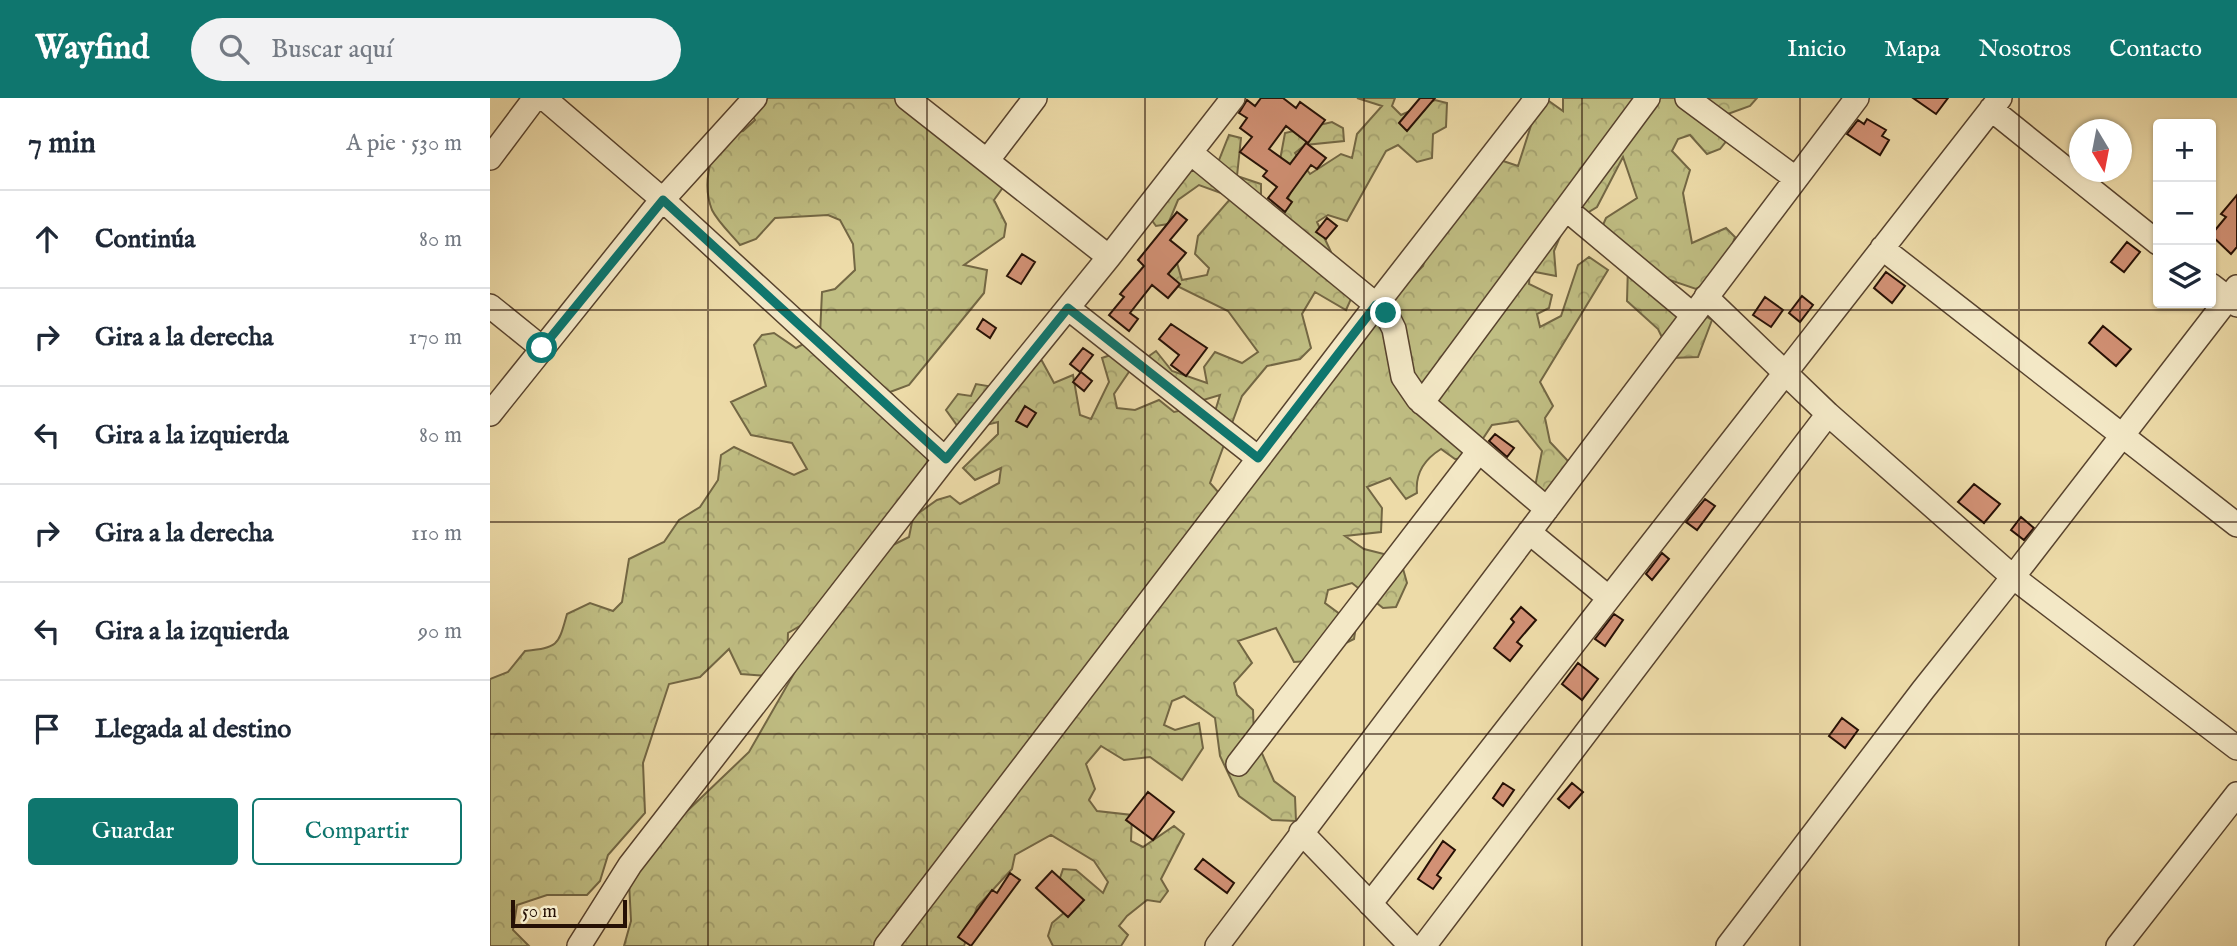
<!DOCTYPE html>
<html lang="es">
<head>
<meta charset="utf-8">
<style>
	:root { --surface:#fff; --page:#f2f2f3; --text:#1f2937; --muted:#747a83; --line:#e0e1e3; --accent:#0f766e }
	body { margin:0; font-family:"IM FELL English",serif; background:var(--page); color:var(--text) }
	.controls { position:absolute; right:21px; top:21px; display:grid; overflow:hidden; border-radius:7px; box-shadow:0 2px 5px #0004 }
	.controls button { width:63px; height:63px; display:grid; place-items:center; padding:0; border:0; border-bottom:2px solid var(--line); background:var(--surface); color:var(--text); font:35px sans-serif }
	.compass { position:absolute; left:1579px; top:21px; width:63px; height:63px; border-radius:50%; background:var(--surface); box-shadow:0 2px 5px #0004; rotate:170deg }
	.scale { position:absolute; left:21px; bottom:18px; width:116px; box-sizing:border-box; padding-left:7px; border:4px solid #261005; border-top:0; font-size:19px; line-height:24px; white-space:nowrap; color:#261005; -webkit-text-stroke:5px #f3e8c6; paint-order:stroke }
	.stop { position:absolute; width:21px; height:21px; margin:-16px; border:5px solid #0f766e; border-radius:50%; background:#fff }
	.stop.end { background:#0f766e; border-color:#fff; box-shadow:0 2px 7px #0008 }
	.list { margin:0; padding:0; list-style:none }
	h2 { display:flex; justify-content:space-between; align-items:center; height:91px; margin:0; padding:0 28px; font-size:30px }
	h2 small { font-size:23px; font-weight:400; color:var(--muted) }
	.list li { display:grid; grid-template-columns:46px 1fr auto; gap:21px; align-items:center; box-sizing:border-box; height:98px; padding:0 28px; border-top:2px solid var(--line) }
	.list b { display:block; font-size:26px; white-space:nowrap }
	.list em { font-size:23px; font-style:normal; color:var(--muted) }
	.actions { display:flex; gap:14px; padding:21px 28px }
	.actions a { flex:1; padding:16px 0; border:2px solid var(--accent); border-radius:7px; text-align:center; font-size:24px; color:var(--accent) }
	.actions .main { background:var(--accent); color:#fff }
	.icon { flex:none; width:38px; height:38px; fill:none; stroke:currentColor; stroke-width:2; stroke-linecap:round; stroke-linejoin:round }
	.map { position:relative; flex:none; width:1747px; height:848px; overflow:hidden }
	header { display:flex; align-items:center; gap:42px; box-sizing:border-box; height:98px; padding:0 35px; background:var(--accent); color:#fff }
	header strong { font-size:33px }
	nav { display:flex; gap:38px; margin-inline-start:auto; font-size:24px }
	.search { width:490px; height:63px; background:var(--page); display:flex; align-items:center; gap:18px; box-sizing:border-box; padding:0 24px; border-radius:38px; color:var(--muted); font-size:26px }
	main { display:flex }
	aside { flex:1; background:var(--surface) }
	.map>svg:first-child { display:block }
	.forest { fill:url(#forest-crowns); stroke:#736744; stroke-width:2 }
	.building { fill:#d29175; stroke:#261005; stroke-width:2 }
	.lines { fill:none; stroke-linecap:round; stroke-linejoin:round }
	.minor-casing { stroke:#58432e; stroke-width:26 }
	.minor { stroke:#f3e8c6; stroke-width:23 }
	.route { stroke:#0f766e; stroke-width:9 }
	.grid { fill:none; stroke:#261005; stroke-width:2; stroke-opacity:0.55 }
</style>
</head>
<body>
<header>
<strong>Wayfind</strong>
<div class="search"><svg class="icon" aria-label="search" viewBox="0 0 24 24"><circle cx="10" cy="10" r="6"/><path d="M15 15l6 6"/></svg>Buscar aquí</div>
<nav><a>Inicio</a><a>Mapa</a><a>Nosotros</a><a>Contacto</a></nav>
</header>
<main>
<aside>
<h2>7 min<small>A pie · 530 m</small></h2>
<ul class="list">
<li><svg class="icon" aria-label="ahead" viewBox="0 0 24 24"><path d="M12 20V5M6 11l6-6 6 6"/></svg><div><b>Continúa</b></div><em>80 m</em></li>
<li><svg class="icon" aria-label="right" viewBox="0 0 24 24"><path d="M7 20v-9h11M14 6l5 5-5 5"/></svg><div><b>Gira a la derecha</b></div><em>170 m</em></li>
<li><svg class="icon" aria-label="left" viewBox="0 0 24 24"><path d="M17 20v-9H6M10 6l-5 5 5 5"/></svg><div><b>Gira a la izquierda</b></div><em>80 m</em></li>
<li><svg class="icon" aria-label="right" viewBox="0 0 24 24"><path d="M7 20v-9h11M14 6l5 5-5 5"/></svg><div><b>Gira a la derecha</b></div><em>110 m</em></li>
<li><svg class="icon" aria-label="left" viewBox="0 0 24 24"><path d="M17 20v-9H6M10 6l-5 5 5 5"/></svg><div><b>Gira a la izquierda</b></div><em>90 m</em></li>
<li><svg class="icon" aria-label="arrive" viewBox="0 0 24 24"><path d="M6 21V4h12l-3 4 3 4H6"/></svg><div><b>Llegada al destino</b></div></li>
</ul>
<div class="actions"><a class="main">Guardar</a><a>Compartir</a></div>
</aside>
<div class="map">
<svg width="1747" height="848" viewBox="0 0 1747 848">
	<defs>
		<pattern id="forest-crowns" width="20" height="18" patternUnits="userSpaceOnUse" patternTransform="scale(1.75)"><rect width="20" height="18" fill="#c0be83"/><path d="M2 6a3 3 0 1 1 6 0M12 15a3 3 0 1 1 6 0" fill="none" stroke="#a5a270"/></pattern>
	</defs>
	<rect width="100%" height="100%" fill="#eddba8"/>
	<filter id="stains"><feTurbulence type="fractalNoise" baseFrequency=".00286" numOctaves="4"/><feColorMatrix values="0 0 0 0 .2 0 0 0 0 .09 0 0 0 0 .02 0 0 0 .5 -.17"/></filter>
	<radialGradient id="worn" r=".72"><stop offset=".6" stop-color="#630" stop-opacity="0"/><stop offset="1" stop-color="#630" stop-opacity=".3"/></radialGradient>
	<path class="forest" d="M263 0H407L519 81 504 102 516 126 514 139 474 167 497 172 494 195 419 287 400 294 454 352 389 454 419 439 423 419 447 402 460 398 470 406 509 385 511 370 485 382 473 370 508 336V324L471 333 456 312 468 296 481 298 486 286 509 290 539 261 552 263 564 285 583 277 590 317 601 321 619 284 612 260 635 252 643 268 624 296 627 310 645 312 669 302 684 314 703 310 721 327 730 297 710 303 679 293 659 258 666 253 682 273 717 285 714 269 725 254 752 265 768 254 738 213 683 186 678 174 687 165 692 182 717 177 719 170 705 156 708 138 742 99 709 87 688 102 678 126 666 128 658 117 702 67 725 72 739 37 751 40 747 78 771 86V111L780 120 792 114 807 80 790 62 795 35 842 24 853 30 854 43 815 47 805 55 820 76 851 56 862 60 867 36 892 8 867 0H905L902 8 911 17 945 2 957 5 956 29 943 36 942 60 927 64 908 47 896 53 857 123 838 117 827 124 841 154 834 165 858 190 861 201 856 212 825 194 812 216 821 250 810 261 777 268 752 298 720 385 729 395 819 284 933 168 945 131 1010 62 1028 68 1046 12 1056 1 1073 13V0H1267L1260 8 1235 17 1238 41 1230 51 1217 56 1200 37 1188 41 1182 53 1200 72 1193 95 1202 145 1236 130 1245 139C1237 164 1230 178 1206 191L1180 182 1168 190 1222 222 1208 259 1182 260 1168 231 1137 203 1138 167 1106 143 1116 120 1147 100 1133 59 1107 109 1074 129 1064 153 1066 178 1040 173 1039 186 1062 197 1059 210 1047 216 1050 229 1071 218 1088 167 1099 159 1118 172 1050 284 1063 308 1055 320 1060 344 1078 363 1067 400 1054 401 1045 389 1052 353 1028 323 1002 327 980 360 965 361 951 351C935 361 925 376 927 395L916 401 900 380 877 389 892 410 891 434 855 438 874 451 910 460 917 485 906 509 893 510 862 485 838 492 835 505 866 528 864 541 819 563 804 564 786 530 748 543 762 565 744 585 747 597 763 612 764 637 784 683 805 699 806 723 782 722 749 698 730 658 725 620 694 598 682 603 674 627 685 632 709 625 713 650 692 682 660 659 634 662 611 648 596 666 605 691 599 702 607 713 642 717 641 743 653 749 684 728 694 736 671 781 678 793 670 804 657 802 637 818 629 828 638 837 631 848H563L558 838 562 825 589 802 569 783 573 771 586 772 613 795 618 784 604 763 561 737 525 757 522 771 487 809 474 848H134L141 823 139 784 170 739 259 654 318 551 320 538 310 528 298 535 297 561 277 578 251 576 239 551 210 579 179 586 153 665 155 715 118 757 110 783 97 797H57L27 807 23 832 39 848H0V581L18 574 35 553C69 549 68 548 77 516L100 505 123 513 132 504 139 461 174 444 189 422 210 409 228 382 231 357 244 349 304 377 317 371 302 345 261 337 241 304 276 288 264 247 272 237 284 235 306 250 330 237 332 194 345 191 365 172 363 146 350 122 338 117 285 120 266 141 250 147C241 136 228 124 222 112 212 87 220 61 230 37L253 33 265 22 258 11Z"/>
	<path class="building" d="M771 0H793L806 10 810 4 835 22 818 45 796 28 779 51 800 66 816 45 836 60 827 71 821 67 797 100 802 104 795 114 778 100 787 89 773 78 777 73 750 54 762 39 750 30 757 20 749 15 757 2 765 8Z
		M930 0H945L917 33 909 25Z
		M1423 0H1458L1446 16Z
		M1377 21 1396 32 1392 38 1399 42 1390 57 1357 36 1368 22 1374 26Z
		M1747 97V149L1741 156 1721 137 1736 119 1731 116Z
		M687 114 697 122 680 142 696 155 678 176 690 186 678 200 662 187 640 215 648 221 639 233 619 217 634 199 630 196 654 168 648 162Z
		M837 120 847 128 836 141 826 134Z
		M1637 144 1650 154 1634 174 1621 164Z
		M532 156 545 164 531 186 517 178Z
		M1396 174 1415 188 1402 205 1384 190Z
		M1312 198 1323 207 1310 224 1299 215Z
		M1275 199 1293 212 1281 229 1263 217Z
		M493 221 506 230 500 240 487 231Z
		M681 226 717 250 696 278 681 267 689 257 669 241Z
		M1613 228 1641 251 1626 268 1599 245Z
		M593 250 603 257 590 274 580 266Z
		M591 274 602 283 594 293 583 284Z
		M535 308 546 315 537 329 526 323Z
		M1005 336 1024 350 1017 359 999 343Z
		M1484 386 1510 406 1494 425 1468 404Z
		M1215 401 1225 408 1207 432 1196 424Z
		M1531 419 1544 430 1534 442 1521 432Z
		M1172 455 1179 461 1162 482 1156 476Z
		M1031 509 1046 522 1027 544 1032 548 1020 563 1004 550 1024 524 1021 521Z
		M1124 516 1133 522 1115 548 1105 541Z
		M1088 565 1108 581 1092 602 1072 586Z
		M1352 620 1368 632 1355 650 1339 638Z
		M1013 685 1024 692 1013 708 1003 700Z
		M1082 685 1093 694 1079 710 1068 701Z
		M658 694 684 714 663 742 636 722Z
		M953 743 965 752 947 777 951 780 943 791 928 781Z
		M713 761 744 785 737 795 705 771Z
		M562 773 594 802 578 819 546 790Z
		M520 775 530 782 481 848 468 839 502 792 507 795Z"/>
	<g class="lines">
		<defs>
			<path id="minor" d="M54 0 173 102 455 361
				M417 0 619 159
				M1197 0 1305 80
				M1501 11 1668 145
				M701 55 896 215 904 231 913 279 928 301 1057 411
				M0 60 45 0
				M497 63 545 0
				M1076 111 1203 217
				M1392 150 1747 427
				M1721 187 1747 207
				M1216 199 1338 316 1523 479 1747 650
				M0 208 52 250
				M578 210 768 360
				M932 305 1158 0
				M0 316 166 109 265 0
				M1039 434 1119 500
				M748 666 989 353
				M811 734 921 848
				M880 806 1510 0
				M89 848 140 767 455 361 619 159 743 0
				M396 848 886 207 1047 0
				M727 848 1367 0
				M934 848 1338 316
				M1238 848 1433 592 1523 479 1747 189
				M1628 848 1747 696"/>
		</defs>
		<use href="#minor" class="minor-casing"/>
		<use href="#minor" class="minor"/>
	</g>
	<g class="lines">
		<path class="route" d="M52 250 173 102 456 361 578 210 768 360 886 207 896 215"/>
	</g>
	<path class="grid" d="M218 0V848M437 0V848M655 0V848M874 0V848M1092 0V848M1310 0V848M1529 0V848M0 212H1747M0 424H1747M0 636H1747"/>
	<rect width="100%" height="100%" filter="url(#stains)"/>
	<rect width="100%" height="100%" fill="url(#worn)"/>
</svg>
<div class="controls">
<button>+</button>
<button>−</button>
<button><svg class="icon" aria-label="layers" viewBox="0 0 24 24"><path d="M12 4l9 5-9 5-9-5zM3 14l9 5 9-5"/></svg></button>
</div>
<svg class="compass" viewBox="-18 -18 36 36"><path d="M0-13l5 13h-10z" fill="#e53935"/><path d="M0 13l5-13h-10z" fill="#747a83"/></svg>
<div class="scale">50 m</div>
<div class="stop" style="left:52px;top:250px"></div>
<div class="stop end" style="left:896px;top:215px"></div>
</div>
</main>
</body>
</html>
